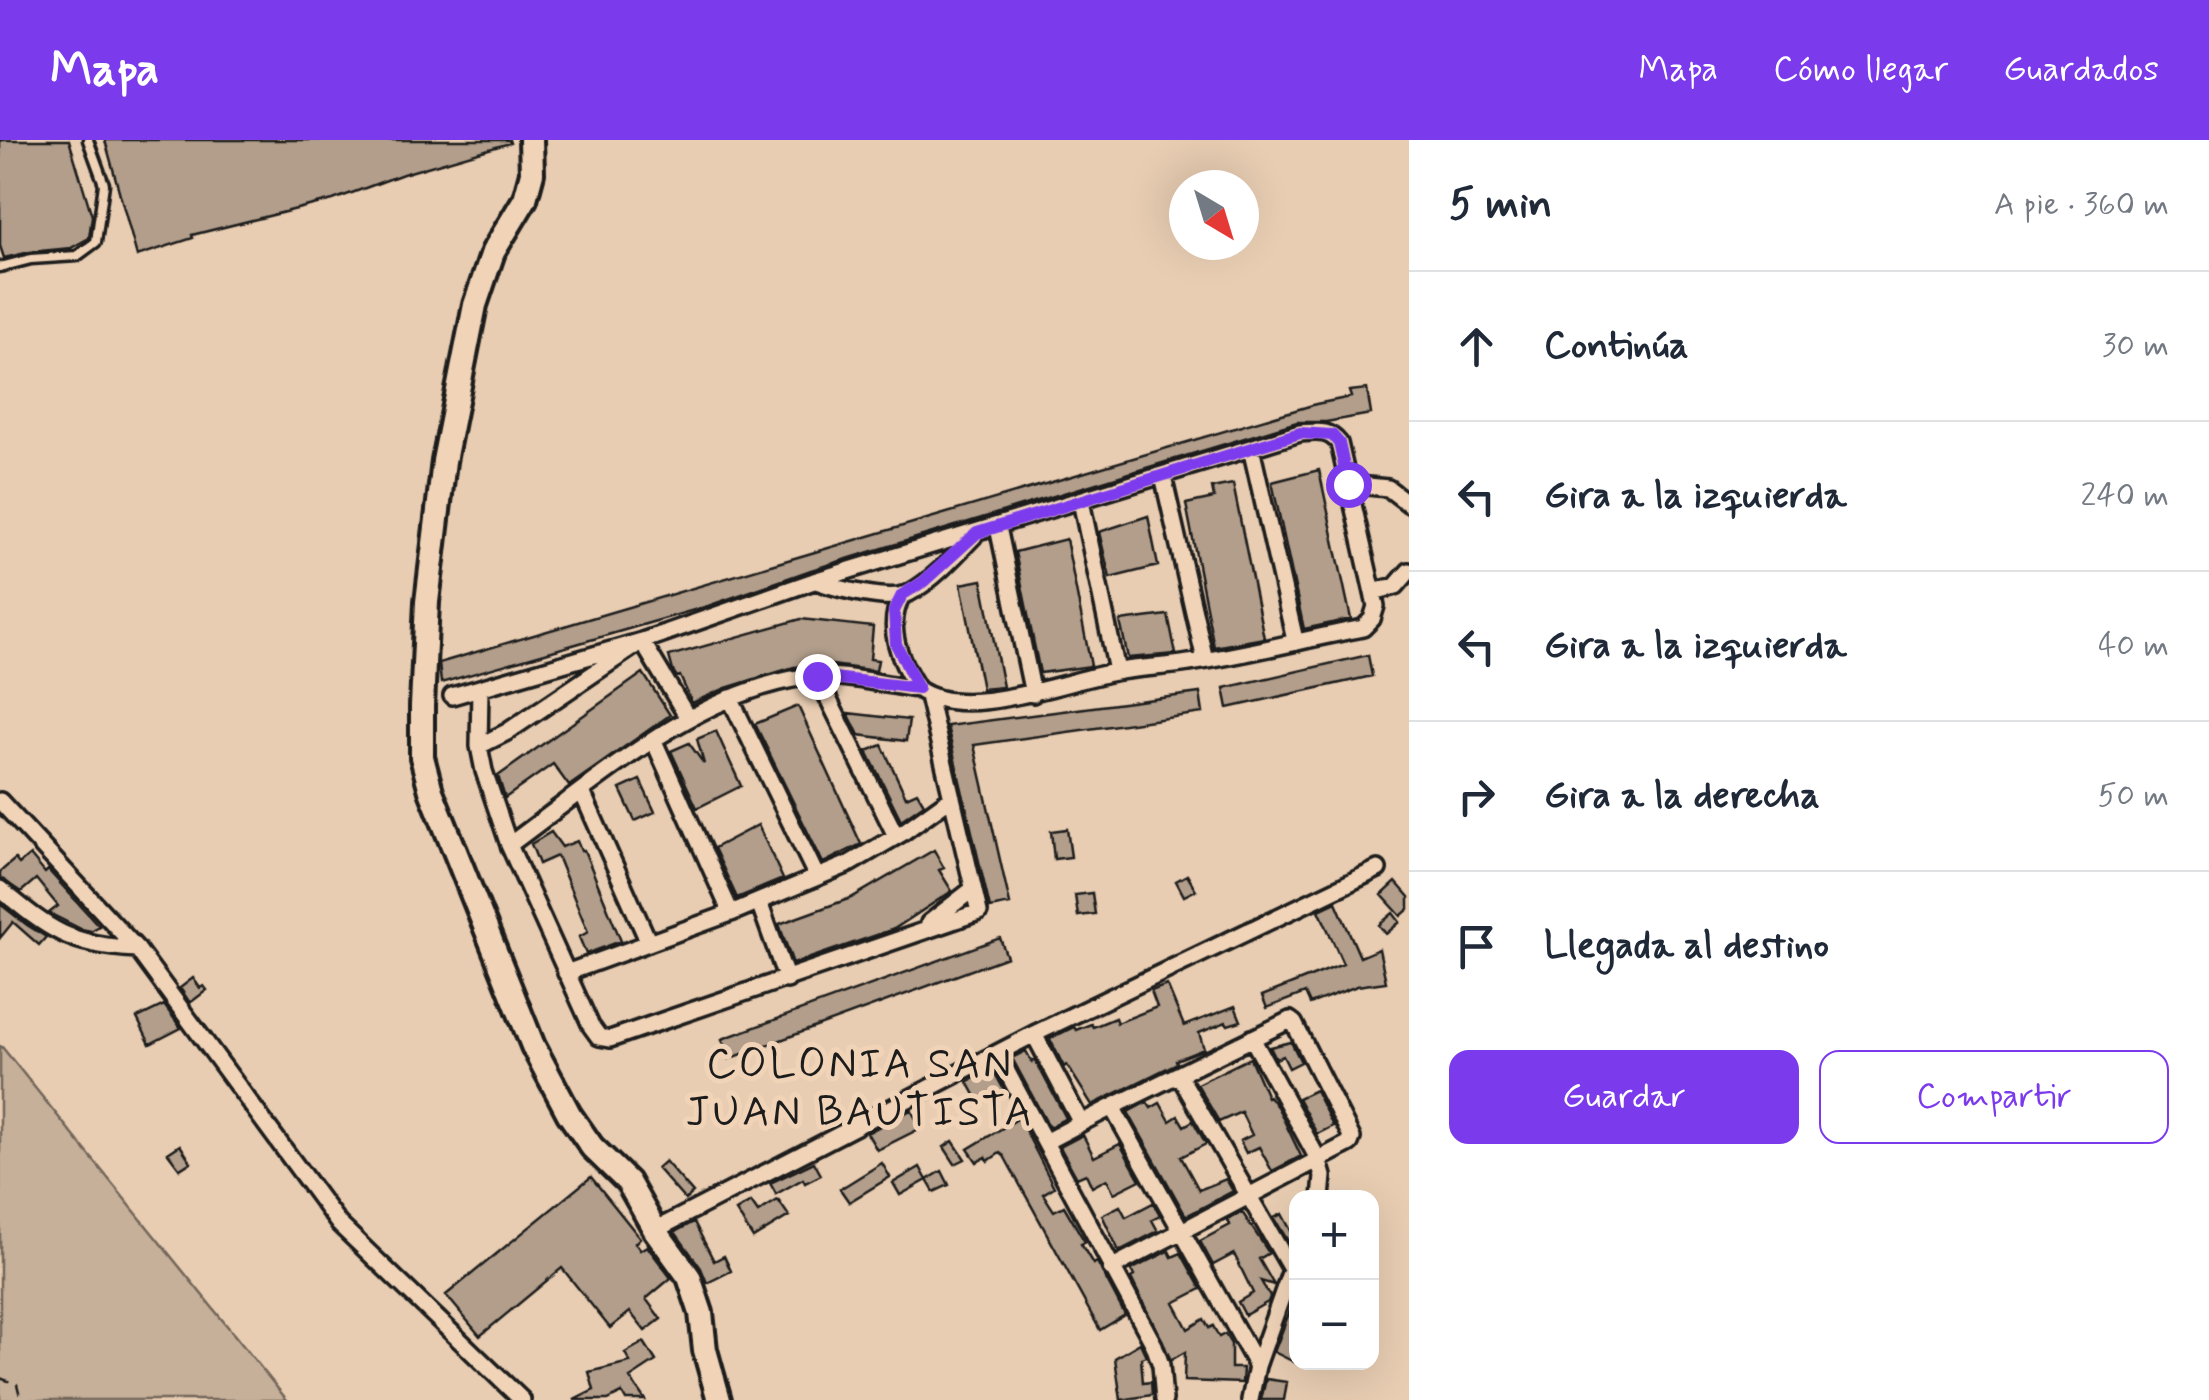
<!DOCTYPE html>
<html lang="es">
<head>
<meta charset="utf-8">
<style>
	:root { --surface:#fff; --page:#f6f6f7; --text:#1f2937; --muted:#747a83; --line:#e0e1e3; --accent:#7c3aed }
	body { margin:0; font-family:Mynerve,sans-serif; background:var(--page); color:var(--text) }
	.controls { position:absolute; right:30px; bottom:30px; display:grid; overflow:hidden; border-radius:20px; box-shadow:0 10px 40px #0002 }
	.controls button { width:90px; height:90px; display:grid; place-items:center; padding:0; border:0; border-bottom:2px solid var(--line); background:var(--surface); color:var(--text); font:50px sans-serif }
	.compass { position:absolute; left:1169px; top:30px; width:90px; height:90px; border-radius:50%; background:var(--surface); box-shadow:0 10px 40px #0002; rotate:142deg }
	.stop { position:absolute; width:30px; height:30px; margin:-22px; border:8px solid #7c3aed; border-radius:50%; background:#fff }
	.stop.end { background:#7c3aed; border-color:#fff; box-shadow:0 2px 10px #0008 }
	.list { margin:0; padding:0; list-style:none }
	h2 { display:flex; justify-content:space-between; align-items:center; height:130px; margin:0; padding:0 40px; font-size:42px }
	h2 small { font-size:32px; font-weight:400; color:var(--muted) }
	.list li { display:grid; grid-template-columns:65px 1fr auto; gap:30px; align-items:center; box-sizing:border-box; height:150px; padding:0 40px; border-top:2px solid var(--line) }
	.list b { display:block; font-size:38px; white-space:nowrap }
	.list em { font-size:32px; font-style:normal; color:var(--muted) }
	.actions { display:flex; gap:20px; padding:30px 40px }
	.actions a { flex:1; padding:22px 0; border:2px solid var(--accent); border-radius:20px; text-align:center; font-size:35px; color:var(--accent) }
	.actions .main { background:var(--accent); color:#fff }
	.icon { flex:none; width:55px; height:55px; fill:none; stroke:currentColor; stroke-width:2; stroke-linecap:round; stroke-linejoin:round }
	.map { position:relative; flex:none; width:1409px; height:1260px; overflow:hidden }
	header { display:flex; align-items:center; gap:60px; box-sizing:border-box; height:140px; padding:0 50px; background:var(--accent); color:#fff }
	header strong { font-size:48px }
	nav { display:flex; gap:55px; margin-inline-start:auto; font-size:35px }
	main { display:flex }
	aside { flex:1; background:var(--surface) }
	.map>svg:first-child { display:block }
	.green { fill:#c7b099; stroke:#72665a; stroke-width:2.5 }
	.building { fill:#b29e8b; stroke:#1c1c1c; stroke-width:2.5 }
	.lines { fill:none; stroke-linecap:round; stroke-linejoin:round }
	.lane-casing { stroke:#1c1c1c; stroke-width:15 }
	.street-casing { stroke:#1c1c1c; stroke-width:22 }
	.secondary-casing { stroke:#1c1c1c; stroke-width:30 }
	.path { stroke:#1c1c1c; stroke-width:2.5; stroke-dasharray:10 8; stroke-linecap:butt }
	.lane { stroke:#f1d4b8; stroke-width:8 }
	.street { stroke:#f1d4b8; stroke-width:15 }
	.secondary { stroke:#f1d4b8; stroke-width:22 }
	.route { stroke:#7c3aed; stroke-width:12 }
	.labels { text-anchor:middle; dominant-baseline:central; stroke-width:10; stroke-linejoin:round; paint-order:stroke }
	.neighbourhood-label { font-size:42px; letter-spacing:2.5px; fill:#1c1c1c; stroke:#f1d4b8 }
</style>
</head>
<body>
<header>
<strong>Mapa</strong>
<nav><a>Mapa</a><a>Cómo llegar</a><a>Guardados</a></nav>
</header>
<main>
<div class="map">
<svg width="1409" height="1260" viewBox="0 0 1409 1260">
	<rect width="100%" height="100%" fill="#e8cdb2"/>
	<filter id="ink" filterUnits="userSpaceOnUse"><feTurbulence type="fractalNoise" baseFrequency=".01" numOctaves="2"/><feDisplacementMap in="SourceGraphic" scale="20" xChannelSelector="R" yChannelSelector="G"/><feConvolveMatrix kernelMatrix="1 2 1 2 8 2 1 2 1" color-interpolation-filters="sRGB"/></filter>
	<g filter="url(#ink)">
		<path class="green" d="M0 906 2 907 287 1260H0Z"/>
		<path class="building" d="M0 0H69L92 76 89 98 71 108 30 112 4 118 0 106Z
			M105 0H509L510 3 403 34 333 60 192 95 193 98 137 116Z
			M1367 249 1371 274 1326 282H1297L811 430 708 466 441 543 439 523 1316 264 1351 257 1349 251Z
			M1319 330 1351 479 1304 489 1272 342Z
			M1233 344 1264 498 1214 507 1186 364 1214 358 1212 348Z
			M1148 376 1158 426 1110 438 1099 392Z
			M1066 399 1091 526 1040 533 1015 412Z
			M982 440 1003 547 982 549 961 444Z
			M1168 475 1176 514 1128 518 1120 481Z
			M801 479 873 487 870 519 878 520 876 531 832 525 794 527 726 548 692 563 680 536 677 537 673 531 669 516Z
			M1368 515 1372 536 1228 568 1224 548Z
			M643 533 670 575 569 646 553 624 505 658 498 636Z
			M1200 553 1203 573 974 605 1010 764 990 768 947 586Z
			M798 566 861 704 823 723 755 584Z
			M848 573 909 580 906 601 859 595Z
			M716 591 741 646 697 668 671 611 689 603 704 624 697 599Z
			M882 605 906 657 917 652 924 664 901 680 867 611Z
			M640 640 655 672 635 681 620 649Z
			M758 685 783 739 737 758 714 708Z
			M1067 689 1071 717 1054 719 1051 691Z
			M551 692 562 707 577 701 581 711 584 710 621 801 586 814 579 797 588 792 557 716 539 724 531 704Z
			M934 710 944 728 939 730 952 751 894 789 793 824 779 784 851 758Z
			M30 715 45 733 48 730 99 786 91 791 81 789 49 773 58 766 36 739 21 752 0 738V732L15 719 19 724Z
			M1187 735 1196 750 1184 756 1176 741Z
			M1396 742 1409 757V769L1401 776 1382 755Z
			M1092 753 1095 774 1078 776 1075 755Z
			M1336 762 1360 817 1379 809 1386 842 1357 846 1310 864 1305 853 1267 868 1262 856 1343 824 1319 770Z
			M0 764 27 785 46 797 39 805 13 782 0 798Z
			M1393 773 1400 782 1386 794 1379 785Z
			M1000 798 1007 817 729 919 722 899Z
			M193 838 200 848 204 846 207 850 190 863 180 848Z
			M1167 845 1184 886 1235 866 1241 881 1228 885 1226 882 1199 893 1204 909 1176 920 1177 923 1092 965 1067 925 1064 927 1050 899 1074 887 1076 890 1091 884 1093 887 1115 878 1117 883 1157 867 1151 851Z
			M164 865 181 888 150 904 137 878Z
			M1291 902 1301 922 1289 928 1283 916 1276 919 1270 907Z
			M1026 911 1032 922 1035 920 1066 978 1049 987 1012 918Z
			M1250 918 1267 957 1269 956 1278 968 1301 1016 1272 1031 1259 1007 1246 1013 1240 1001 1252 995 1241 972 1219 982 1197 944Z
			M992 928 1004 950 980 964 968 942Z
			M1315 950 1333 986 1317 994 1298 958Z
			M1147 962 1151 968 1160 963 1170 981 1178 976 1184 986 1193 981 1206 1004 1181 1017 1199 1050 1226 1039 1233 1051 1186 1076 1128 972Z
			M911 970 921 988 877 1010 867 993Z
			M1019 978 1054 1047 1043 1054 1054 1071 1064 1066 1085 1102 1081 1104 1093 1124 1097 1122 1125 1175 1100 1190 1004 1016 1000 1013 988 1021 986 1017 977 1022 968 1009Z
			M1083 995 1094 1017 1120 1004 1140 1040 1114 1053 1107 1039 1092 1047 1086 1034 1077 1038 1060 1007Z
			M953 1001 965 1019 955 1024 944 1007Z
			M180 1005 191 1022 180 1029 168 1013Z
			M665 1021 693 1053 685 1060 657 1028Z
			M814 1022 821 1035 805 1043 803 1039 776 1054 770 1043Z
			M882 1023 890 1037 849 1062 840 1049Z
			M920 1027 927 1040 900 1055 893 1043Z
			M942 1031 949 1045 934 1052 927 1040Z
			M591 1037 640 1098 635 1103 640 1110 647 1106 671 1138 646 1159 661 1179 645 1191 630 1172 610 1188 562 1128 480 1196 446 1155Z
			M778 1060 789 1076 753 1098 736 1071 751 1062 758 1072Z
			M1153 1063 1160 1076 1152 1080 1158 1091 1119 1111 1102 1075 1120 1066 1126 1077Z
			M1242 1072 1269 1113 1259 1119 1274 1145 1261 1141 1270 1157 1268 1162 1245 1175 1238 1162 1253 1153 1234 1114 1213 1125 1200 1101 1230 1085 1227 1080Z
			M1282 1074 1296 1100 1289 1103 1274 1078Z
			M694 1082 714 1121 724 1116 731 1131 707 1143 701 1128 675 1092Z
			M1169 1111 1172 1117 1181 1113 1201 1149 1174 1163 1188 1189 1204 1179 1209 1188 1213 1186 1219 1197 1225 1194 1231 1204V1228H1243L1242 1243 1184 1241 1185 1212 1171 1220 1131 1138 1134 1136 1131 1130Z
			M1296 1155V1223L1274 1212Z
			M644 1202 656 1221 630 1238 645 1260H626L622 1253 608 1260H574L594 1250 589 1232 630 1222 625 1213Z
			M1140 1203 1146 1216 1141 1218 1143 1243 1151 1242 1152 1255 1121 1260 1115 1218Z
			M1266 1239 1287 1242 1284 1260H1261Z"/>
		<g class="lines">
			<defs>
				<path id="lane" d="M0 127 31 119 77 116 96 102 104 44 88 0"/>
				<path id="street" d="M1251 308 1295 500
					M1163 336 1205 520
					M1348 344 1388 348 1409 364
					M1081 361 1117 531
					M998 387 1033 554
					M816 441C836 448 889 463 909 453 932 441 956 415 974 396
					M1373 452 1396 446 1409 431
					M902 455C885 487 899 520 918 549
					M817 536 896 696
					M480 548 479 606 484 631 509 705 591 886 599 897 610 899 979 772 928 556
					M452 556 642 501 814 441 1300 293C1316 292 1328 289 1339 303L1376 466 1372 479 1363 488C1305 499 1247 515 1189 523 1166 527 1143 527 1120 531 1068 539 965 583 918 549 885 545 837 532 805 537 694 553 597 641 509 705
					M730 558 816 735
					M654 601 731 773
					M479 606 507 592 642 501 688 578
					M582 652 649 803
					M0 661 137 809 339 1084 522 1260
					M0 749C51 791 69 805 137 809
					M759 762 787 840
					M929 783 973 749
					M566 833 731 773 849 724 902 693 952 657
					M1034 894 1081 983 1112 967 1257 1226
					M1252 898 1318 1019 1323 1036 1321 1058
					M998 915 1154 1205 1161 1225 1164 1260
					M1179 935 1291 1129
					M1045 1002 1081 983
					M655 1090 1034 894 1378 729
					M1111 1128 1350 1003 1352 998 1294 883 1290 880 1112 967
					M1250 1260 1257 1226 1296 1116"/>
				<path id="secondary" d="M531 0 532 33 525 59 493 112 475 165 444 321 427 462 422 566V617L431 651 533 906 569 974 592 1007 628 1042 655 1090 689 1137 701 1173 705 1210 719 1260"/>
			</defs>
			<use href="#lane" class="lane-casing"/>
			<use href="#street" class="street-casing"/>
			<use href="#secondary" class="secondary-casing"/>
			<path class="path" d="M0 1238 17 1244 21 1260"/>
			<use href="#lane" class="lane"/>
			<use href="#street" class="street"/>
			<use href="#secondary" class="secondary"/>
		</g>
	</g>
	<g class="lines" filter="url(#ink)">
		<path class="route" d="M817 536 918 548 896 504 894 471 902 455 923 442 977 393 1300 293 1332 295 1339 303 1348 344"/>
	</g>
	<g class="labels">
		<g class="neighbourhood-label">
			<text x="860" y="925">COLONIA SAN<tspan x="860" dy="48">JUAN BAUTISTA</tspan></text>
		</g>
	</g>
</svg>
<div class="controls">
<button>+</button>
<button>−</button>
</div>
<svg class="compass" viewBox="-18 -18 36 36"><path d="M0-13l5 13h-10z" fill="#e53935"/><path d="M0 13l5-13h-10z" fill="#747a83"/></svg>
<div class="stop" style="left:1348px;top:344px"></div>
<div class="stop end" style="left:817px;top:536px"></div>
</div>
<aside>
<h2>5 min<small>A pie · 360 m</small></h2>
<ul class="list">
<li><svg class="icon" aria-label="ahead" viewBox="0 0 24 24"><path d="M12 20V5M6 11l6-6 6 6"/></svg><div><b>Continúa</b></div><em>30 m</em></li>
<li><svg class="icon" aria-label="left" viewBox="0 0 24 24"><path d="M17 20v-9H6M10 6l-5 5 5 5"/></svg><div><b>Gira a la izquierda</b></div><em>240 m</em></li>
<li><svg class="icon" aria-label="left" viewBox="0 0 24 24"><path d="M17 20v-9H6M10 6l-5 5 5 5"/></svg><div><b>Gira a la izquierda</b></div><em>40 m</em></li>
<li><svg class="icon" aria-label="right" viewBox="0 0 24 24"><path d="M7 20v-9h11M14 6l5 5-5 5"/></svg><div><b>Gira a la derecha</b></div><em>50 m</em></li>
<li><svg class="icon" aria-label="arrive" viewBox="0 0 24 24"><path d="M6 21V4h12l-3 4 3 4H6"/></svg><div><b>Llegada al destino</b></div></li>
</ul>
<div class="actions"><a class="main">Guardar</a><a>Compartir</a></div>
</aside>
</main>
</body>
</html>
